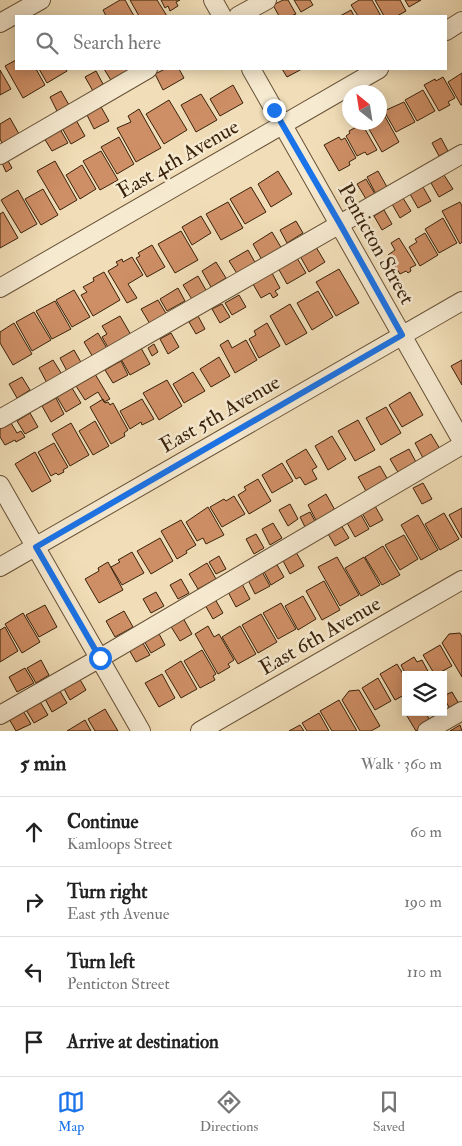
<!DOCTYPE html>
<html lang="en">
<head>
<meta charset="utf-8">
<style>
	:root { --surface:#fff; --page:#f2f2f2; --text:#222; --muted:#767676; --line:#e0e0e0; --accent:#1a73e8 }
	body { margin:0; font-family:"IM FELL Double Pica",serif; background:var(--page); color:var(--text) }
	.controls { position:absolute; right:15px; bottom:15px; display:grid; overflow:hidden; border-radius:0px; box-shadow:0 2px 12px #0003 }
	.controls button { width:45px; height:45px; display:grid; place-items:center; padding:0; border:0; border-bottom:1px solid var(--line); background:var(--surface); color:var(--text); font:25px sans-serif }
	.compass { position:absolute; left:342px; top:85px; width:45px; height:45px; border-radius:50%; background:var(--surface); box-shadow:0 2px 12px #0003; rotate:330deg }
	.stop { position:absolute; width:15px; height:15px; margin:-11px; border:4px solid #1a73e8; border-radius:50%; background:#fff }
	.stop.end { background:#1a73e8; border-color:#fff; box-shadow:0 1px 5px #0008 }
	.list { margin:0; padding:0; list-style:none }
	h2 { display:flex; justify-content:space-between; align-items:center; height:65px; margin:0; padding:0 20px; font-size:21px }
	h2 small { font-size:16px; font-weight:400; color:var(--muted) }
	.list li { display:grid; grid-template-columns:32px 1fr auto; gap:15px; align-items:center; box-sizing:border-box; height:70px; padding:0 20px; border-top:1px solid var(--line) }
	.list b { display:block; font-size:19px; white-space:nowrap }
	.list p { margin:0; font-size:16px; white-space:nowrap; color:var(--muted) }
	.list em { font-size:16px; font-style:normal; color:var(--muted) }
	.icon { flex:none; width:28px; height:28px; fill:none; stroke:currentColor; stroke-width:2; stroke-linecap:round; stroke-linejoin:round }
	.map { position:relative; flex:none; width:462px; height:731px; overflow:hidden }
	.search { position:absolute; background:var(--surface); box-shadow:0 2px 12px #0003; left:15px; right:15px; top:15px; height:55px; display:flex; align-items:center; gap:12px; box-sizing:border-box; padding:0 18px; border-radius:0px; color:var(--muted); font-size:19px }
	.sheet { height:345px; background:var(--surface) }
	nav { display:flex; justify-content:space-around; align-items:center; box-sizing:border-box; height:70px; border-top:1px solid var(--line); background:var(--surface); font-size:14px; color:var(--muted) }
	nav a { display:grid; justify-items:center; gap:2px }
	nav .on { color:var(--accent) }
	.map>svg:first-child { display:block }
	.building { fill:#cf8f66; stroke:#39220b }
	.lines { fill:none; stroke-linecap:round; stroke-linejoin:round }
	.minor-casing { stroke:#675136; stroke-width:20 }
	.minor { stroke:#f6ead1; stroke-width:18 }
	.route { stroke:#1a73e8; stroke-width:6 }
	.labels { text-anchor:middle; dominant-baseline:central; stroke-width:5; stroke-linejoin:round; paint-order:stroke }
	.street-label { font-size:21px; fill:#39220b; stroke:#f6ead1 }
</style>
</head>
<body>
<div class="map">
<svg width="462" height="731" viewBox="0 0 462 731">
	<rect width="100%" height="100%" fill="#f1deb8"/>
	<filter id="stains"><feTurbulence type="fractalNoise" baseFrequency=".004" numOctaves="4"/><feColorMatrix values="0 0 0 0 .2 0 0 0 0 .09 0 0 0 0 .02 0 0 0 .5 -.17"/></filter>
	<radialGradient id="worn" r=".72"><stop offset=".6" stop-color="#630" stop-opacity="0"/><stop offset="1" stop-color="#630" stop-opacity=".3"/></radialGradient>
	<path class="building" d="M120 0H125L134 16H106L103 10Z
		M130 0H157L167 16H139Z
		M161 0H180L176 2 178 6 170 11 168 6 165 8Z
		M283 0H288L296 14 291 16H279L273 5Z
		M294 0H310L313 5 301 12Z
		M359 0H372L381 16H358L351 5Z
		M375 0H400L406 11 397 16H384Z
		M405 0H421L409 7Z
		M351 10 354 16H340Z
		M16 60V69H36L45 85 23 98 5 66Z
		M39 69H66L67 71 47 83Z
		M104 69H129L130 71 112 82Z
		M165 69H179L184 78 163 90 155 74Z
		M282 69H302L287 77Z
		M0 70 11 89 0 95Z
		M96 71 103 84 93 91 85 77Z
		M462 73V105H461L448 82Z
		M443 77 455 98 448 102 450 105 439 111 424 85 435 79 436 81Z
		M233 85 243 103 220 116 210 99Z
		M423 90 435 111 417 121 405 100Z
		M61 91 69 105 57 111 50 97Z
		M201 94 217 120 196 132 181 105Z
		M169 100 187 130 164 144 146 114Z
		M404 102 415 122 396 132 384 111Z
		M100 105 109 121 94 129 86 113Z
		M139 109 161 148 136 162 117 128 131 122 128 116Z
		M382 111 399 142 382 152 365 122H380V113Z
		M10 118 19 134 2 143 0 139V124Z
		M76 120 85 136 71 144 62 128Z
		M362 124 377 150 367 155 365 152 357 156 346 136 350 133 349 131Z
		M60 129 68 143 52 151 44 138Z
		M119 137 134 164 117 174 101 147Z
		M339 137 341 140 345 138 356 158 349 162 350 165 339 171 324 145Z
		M441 138 448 151 439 156 432 143Z
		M101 151 118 180 100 190 83 161Z
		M7 159 12 168 6 172 2 163Z
		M55 161 77 200 60 210 37 171Z
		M82 165 96 189 80 199 66 175Z
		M278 171 292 194 271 207 258 184Z
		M378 171 387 187 376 194 367 177Z
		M444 175 453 189 439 197 431 183Z
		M366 179 375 194 366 199 357 184Z
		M251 187 266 212 245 224 230 199Z
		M423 187 431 201 418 208 410 194Z
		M43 189 58 215 41 225 25 199Z
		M18 190 37 224 21 233 1 200Z
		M403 198 411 211 400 218 392 204Z
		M228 202 243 228 221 240 206 214Z
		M460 202 462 206V242L460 244 442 211Z
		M384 210 392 224 382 230 374 216Z
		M3 212 18 238 0 248V214Z
		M201 216 211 233 192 245 182 227Z
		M443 218 457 243 439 253 425 229Z
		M296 221 303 233 287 243 280 230Z
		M181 231 198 260 175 273 158 244Z
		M272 232 282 249 262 260 253 244Z
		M425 233 438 255 420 266 409 247 417 242 415 239Z
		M399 238 416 265 410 268 411 271 408 273 406 271 400 274 388 255 395 250 391 243Z
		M152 245 165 267 147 277 136 258 140 256 138 253Z
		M316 247 325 262 309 272 300 256Z
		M248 250 256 264 238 275 229 261Z
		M132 257 143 275 128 284 137 298 127 303 108 271 118 265 116 262 122 259 123 262Z
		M297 258 306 273 287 284 278 268Z
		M216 262 226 278 211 287 202 271Z
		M339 269 359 303 336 316 316 282Z
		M104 272 120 300 93 316 81 295 87 292 83 287 94 281 93 278Z
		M272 273 280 288 275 291 278 295 273 298 270 293 261 298 253 284Z
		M198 276 207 292 193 301 183 285Z
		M178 288 185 301 167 311 160 299Z
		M74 290 90 317 72 327 56 300Z
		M318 291 333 317 312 330 297 303Z
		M239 295 246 307 232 315 225 303Z
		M158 300 167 315 150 324 141 309Z
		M55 301 71 329 52 339 36 311Z
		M222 304 230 317 220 323 212 309Z
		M290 304 307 333 286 345 270 316Z
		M34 312 51 340 32 351 16 322Z
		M120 316 131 335 109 349 102 337 107 334 102 326Z
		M198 316 205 329 196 334 189 322Z
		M14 323 32 354 13 365 0 343V332Z
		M267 323 280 346 259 358 249 339 256 335 254 331Z
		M98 333 108 350 94 359 84 342Z
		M171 333 179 347 168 354 160 339Z
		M228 340 232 348 246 340 257 360 235 373 220 345Z
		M154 344 158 352 152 356 148 348Z
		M141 348 150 364 130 375 121 359Z
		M74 350 82 364 68 373 60 358Z
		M219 357 230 376 211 387 200 369Z
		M53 360 63 376 48 385 39 368Z
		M462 360V385L451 366Z
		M121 361 128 375 113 383 105 370Z
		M193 372 205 391 184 403 173 384Z
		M95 374 110 399 104 402 98 392 85 400 76 386Z
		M22 377 30 390 17 398 9 384Z
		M167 380 182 406 159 420 143 393Z
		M72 388 81 403 66 412 57 397Z
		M410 392 423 415 402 427 389 405Z
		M56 398 64 414 51 422 42 406Z
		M103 399 105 403 108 402 110 405 113 403 128 430 124 433 125 436 111 444 90 407Z
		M142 399 154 419 142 425 141 422 130 429 120 411Z
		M386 407 401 433 381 445 366 418Z
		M30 413 38 427 25 434 17 421Z
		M358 420 375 450 355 461 338 431Z
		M95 421 109 446 93 455 79 431Z
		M11 423 17 433 21 431 25 437 16 442 15 440 5 445 0 437V429Z
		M71 423 89 455 70 466 52 434Z
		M431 434 440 449 423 458 415 443Z
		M332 436 346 459 328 470 315 446Z
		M54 443 68 467 63 470 64 472 58 475 56 473 51 476 38 452Z
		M306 449 317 467 312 470 317 479 305 485 300 477 296 479 286 461Z
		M409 449 417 464 399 474 390 459Z
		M35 452 51 481 32 492 15 464Z
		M282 463 293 481 272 493 262 475Z
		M380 466 388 480 366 491 358 477Z
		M258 479 271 501 249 514 238 495 246 490 244 487Z
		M423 483 432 499 422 504 413 488Z
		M326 494 336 512 317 522 308 505Z
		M234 496 245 514 222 527 210 507 224 499 226 501Z
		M290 504 298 519 288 526 279 510Z
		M375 506 383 520 370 527 362 513Z
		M208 507 224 535 206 544 203 538 197 541 186 522Z
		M462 508V538L449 515Z
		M310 512 316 523 306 529 300 517Z
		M360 513 369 529 355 537 346 521Z
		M444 513 459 539 440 550 425 524Z
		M418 515 438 550 421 560 401 525Z
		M181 520 196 545 186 551 187 553 177 559 161 531Z
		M273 523 282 538 270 545 262 529Z
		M341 525 349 538 335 546 327 532Z
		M256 534 264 548 254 554 246 539Z
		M404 535 418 559 400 570 385 545Z
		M160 538 173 561 151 574 137 551Z
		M383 546 400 575 382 585 365 557Z
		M132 552 144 573 122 585 111 567 120 562 118 560Z
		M296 552 304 566 290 574 282 559Z
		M219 556 226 569 216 574 209 562Z
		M337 557 359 595 340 606 318 567Z
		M364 557 380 585 361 596 345 568Z
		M108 562 123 590 99 603 85 579 99 571 98 568Z
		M207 563 216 579 198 589 189 574Z
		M276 563 284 577 271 585 263 570Z
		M261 570 270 586 255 594 247 578Z
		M181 579 189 593 178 599 170 585Z
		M324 581 340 610 322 620 306 591Z
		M241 582 250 599 236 607 227 590Z
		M156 592 164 606 151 613 143 599Z
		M303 596 316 619 298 630 285 606Z
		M215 599 223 613 213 619 205 605Z
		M281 603 296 629 278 639 263 613Z
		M45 605 57 627 39 637 26 615Z
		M124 611 133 627 115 637 106 621Z
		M23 613 40 642 22 653 5 624Z
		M261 614 277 642 258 653 242 625Z
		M183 618 192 634 180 641 170 625Z
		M208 626 214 637 219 634 234 660 228 664 230 667 218 674 195 634Z
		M240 626 256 654 238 664 222 637Z
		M5 627 18 651 0 662V630Z
		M157 630 165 645 151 653 143 639Z
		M460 633 462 637V677L442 643 449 634Z
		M141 640 150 655 136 662 128 648Z
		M440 645 452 666 435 675 423 655Z
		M202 650 216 674 213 676 215 680 200 688 184 661Z
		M414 657 417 662 422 660 430 675H406L401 665Z
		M41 660 49 675 36 683 27 668Z
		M181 661 197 689 181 698 165 671Z
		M397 664 406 679V694L395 700 380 674Z
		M25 668 34 683 17 692 9 677Z
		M162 674 175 698 159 707 145 683Z
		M78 676 86 690 70 700 62 685Z
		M378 678 391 701 375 710 362 688Z
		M58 688 67 703 52 712 44 697Z
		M359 690 380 726 371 731H360L342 700 349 691Z
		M452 692 459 704 450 709 443 696Z
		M39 700 48 715 34 723 25 708Z
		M339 700 357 731H332L320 711Z
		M22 709 31 724 16 731 8 717Z
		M105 709 118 731H95L88 719Z
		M413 712H425L431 722 416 731 407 716Z
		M319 713 329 731H307L302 723Z
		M85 720 91 731H67Z
		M300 725 304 731H289Z
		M460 725 462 731H450Z"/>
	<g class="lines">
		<defs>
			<path id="minor" d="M213 0 222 16
				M238 16 267 0
				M0 23 41 0
				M446 31 462 21
				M251 69 462 441
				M0 155 148 69
				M0 288 379 69
				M0 419 462 154
				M0 485 141 731
				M0 567 462 301
				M0 715 100 658 462 445
				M200 731 462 580
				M427 731 462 711"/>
		</defs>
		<use href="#minor" class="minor-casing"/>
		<use href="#minor" class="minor"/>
	</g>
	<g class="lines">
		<path class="route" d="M100 658 36 547 402 335 340 224 274 110"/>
	</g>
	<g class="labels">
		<g class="street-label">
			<text transform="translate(178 159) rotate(-30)">East 4th Avenue</text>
			<text transform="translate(376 244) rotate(61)">Penticton Street</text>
			<text transform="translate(220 414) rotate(-30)">East 5th Avenue</text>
			<text transform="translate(320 636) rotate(-30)">East 6th Avenue</text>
		</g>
	</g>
	<rect width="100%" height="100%" filter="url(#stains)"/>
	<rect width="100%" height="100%" fill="url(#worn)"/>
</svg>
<div class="controls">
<button><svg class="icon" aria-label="layers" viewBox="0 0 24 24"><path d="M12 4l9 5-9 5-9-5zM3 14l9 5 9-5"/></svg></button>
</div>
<svg class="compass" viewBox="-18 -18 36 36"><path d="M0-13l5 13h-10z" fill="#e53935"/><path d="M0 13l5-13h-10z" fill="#767676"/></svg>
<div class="stop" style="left:100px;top:658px"></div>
<div class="stop end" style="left:274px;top:110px"></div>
<div class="search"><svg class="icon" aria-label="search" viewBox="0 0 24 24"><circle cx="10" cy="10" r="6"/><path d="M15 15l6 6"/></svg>Search here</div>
</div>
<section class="sheet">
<h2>5 min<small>Walk · 360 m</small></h2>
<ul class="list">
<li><svg class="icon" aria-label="ahead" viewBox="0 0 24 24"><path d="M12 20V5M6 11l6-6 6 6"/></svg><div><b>Continue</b><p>Kamloops Street</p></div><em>60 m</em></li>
<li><svg class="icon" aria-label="right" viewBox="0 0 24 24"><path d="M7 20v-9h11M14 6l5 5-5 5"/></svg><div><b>Turn right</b><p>East 5th Avenue</p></div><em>190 m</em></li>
<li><svg class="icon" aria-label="left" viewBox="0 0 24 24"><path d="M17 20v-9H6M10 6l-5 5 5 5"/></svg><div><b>Turn left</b><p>Penticton Street</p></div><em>110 m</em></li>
<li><svg class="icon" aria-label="arrive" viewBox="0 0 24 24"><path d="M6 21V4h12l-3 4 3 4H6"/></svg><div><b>Arrive at destination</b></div></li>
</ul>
</section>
<nav>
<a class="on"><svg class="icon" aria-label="map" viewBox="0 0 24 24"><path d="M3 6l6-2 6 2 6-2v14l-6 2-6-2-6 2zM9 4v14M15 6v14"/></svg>Map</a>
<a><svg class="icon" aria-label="directions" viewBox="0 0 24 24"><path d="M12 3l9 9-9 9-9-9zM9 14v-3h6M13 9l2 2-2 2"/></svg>Directions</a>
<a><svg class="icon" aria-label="saved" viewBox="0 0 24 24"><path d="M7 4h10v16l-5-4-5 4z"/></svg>Saved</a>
</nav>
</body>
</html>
